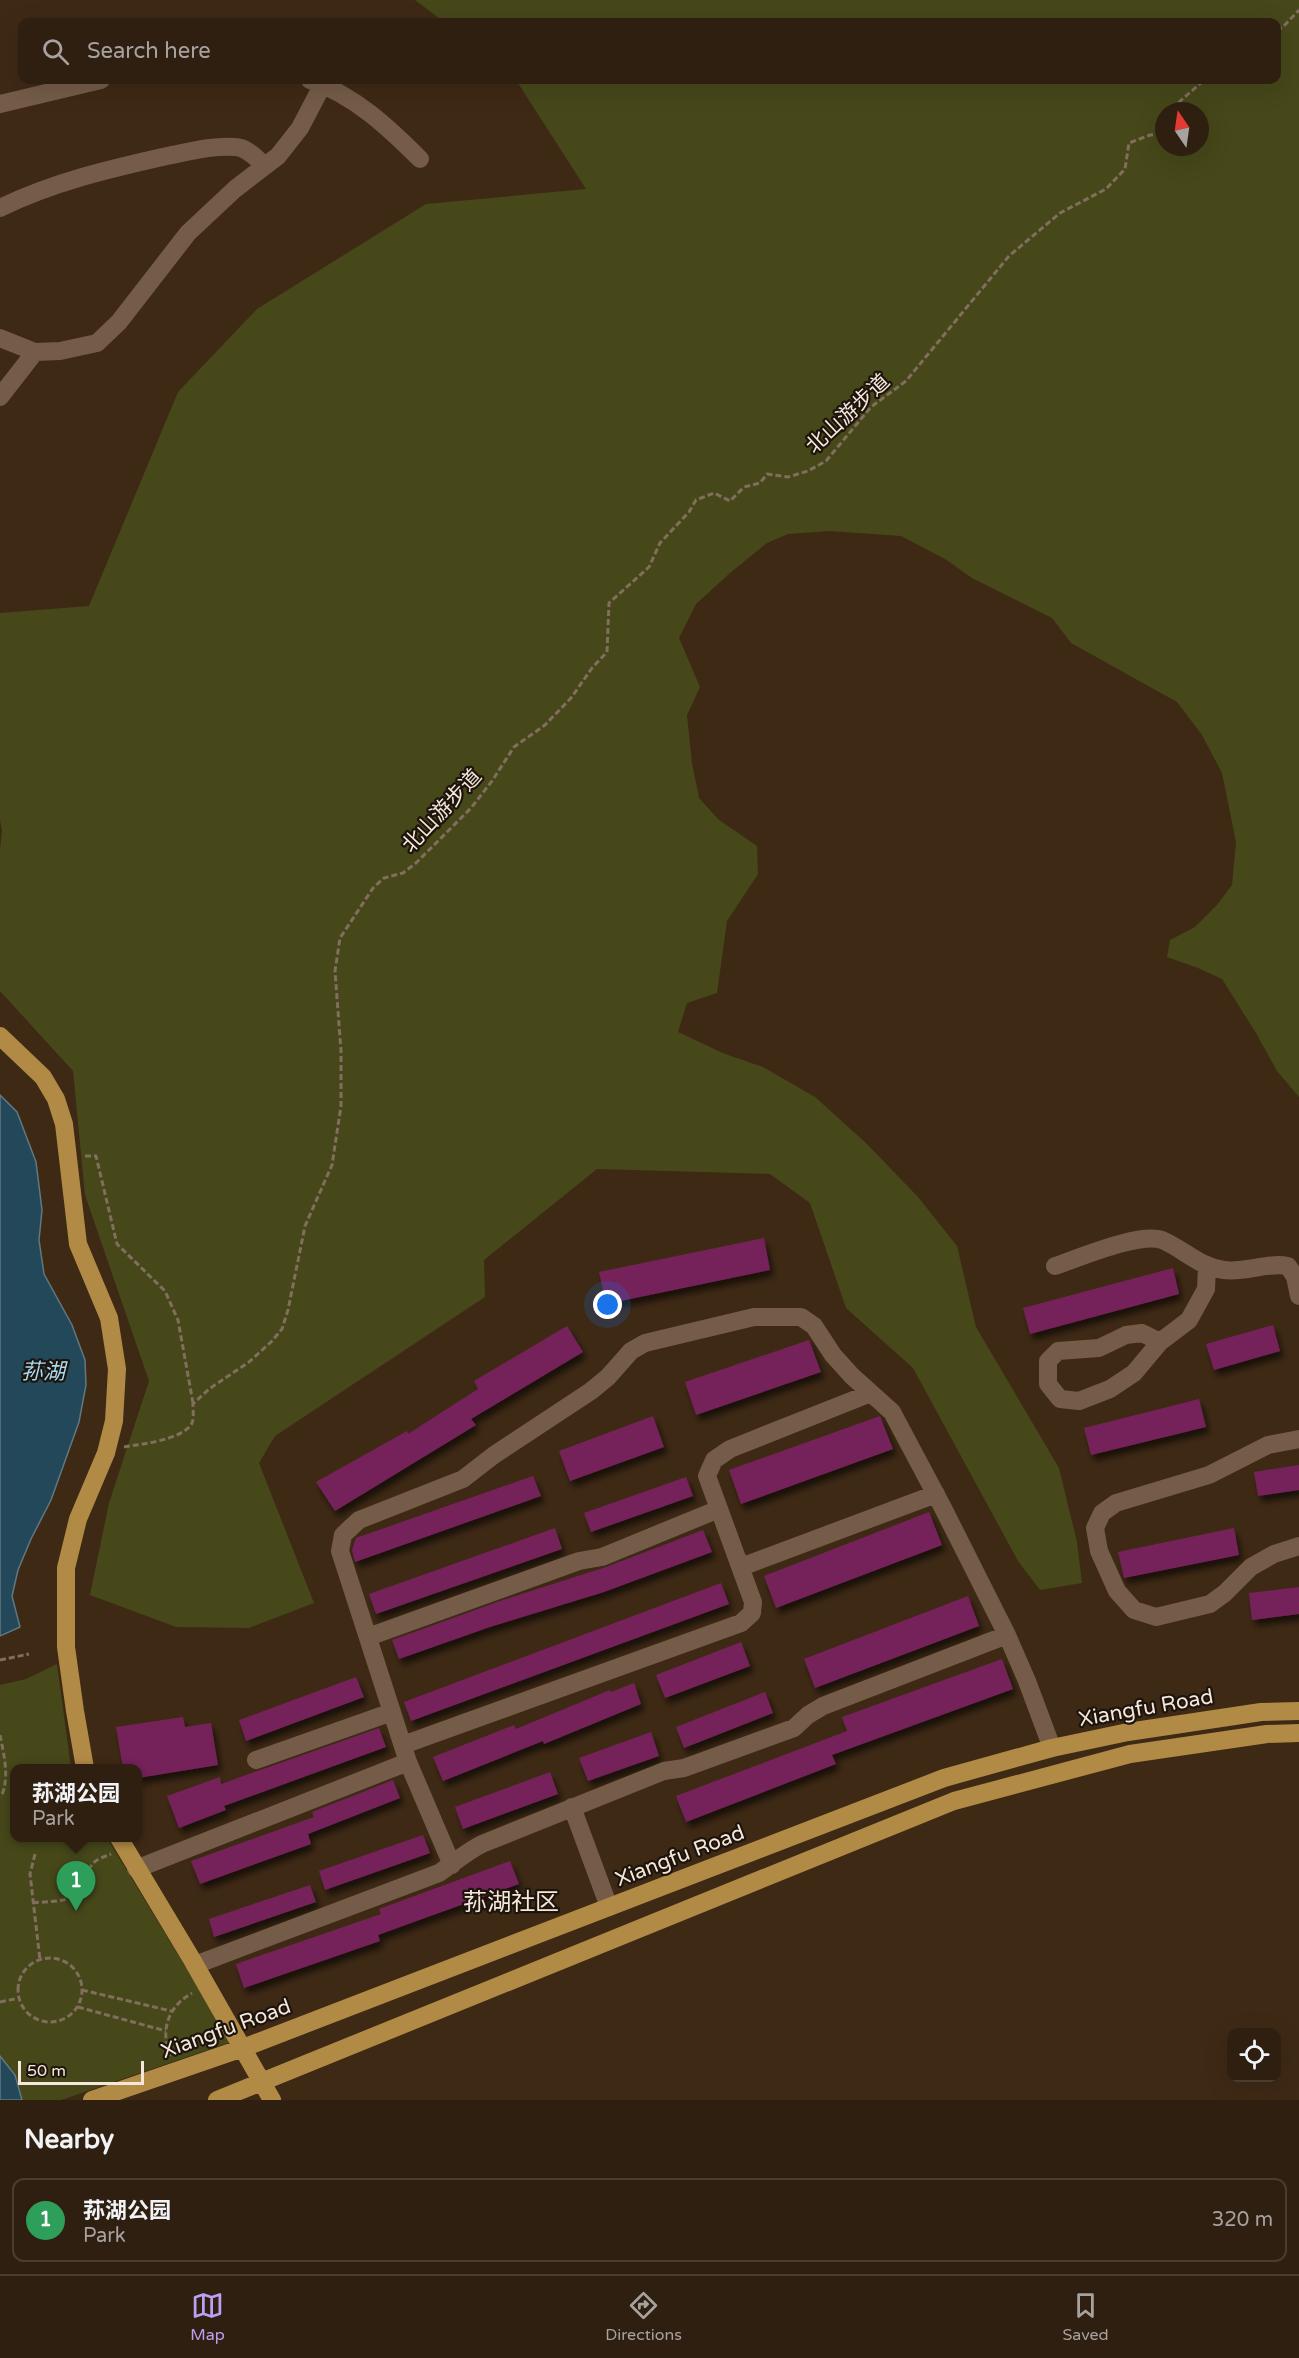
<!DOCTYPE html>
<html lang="en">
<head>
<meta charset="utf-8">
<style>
	:root { --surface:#2e1f10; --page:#3a2c1e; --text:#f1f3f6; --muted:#a7a29f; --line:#493d30; --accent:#bca0f2 }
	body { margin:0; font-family:"Varela Round","Noto Sans SC",sans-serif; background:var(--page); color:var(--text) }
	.controls { position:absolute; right:18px; bottom:18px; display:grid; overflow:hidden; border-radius:12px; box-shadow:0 6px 24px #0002 }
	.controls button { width:54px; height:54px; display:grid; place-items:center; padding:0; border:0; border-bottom:2px solid var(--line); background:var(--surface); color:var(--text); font:30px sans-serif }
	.compass { position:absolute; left:1155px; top:102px; width:54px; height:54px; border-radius:50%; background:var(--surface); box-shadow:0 6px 24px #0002; rotate:347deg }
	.scale { position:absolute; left:18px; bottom:15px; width:126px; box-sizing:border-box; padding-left:6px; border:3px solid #f5e7db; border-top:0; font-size:16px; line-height:21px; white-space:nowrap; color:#f5e7db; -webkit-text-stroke:4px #1d140c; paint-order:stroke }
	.you { position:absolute; left:608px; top:1305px; width:21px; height:21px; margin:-15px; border:4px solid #fff; border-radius:50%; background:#1a73e8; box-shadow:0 0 0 9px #1a73e833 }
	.badge { display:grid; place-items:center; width:39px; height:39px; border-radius:50%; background:var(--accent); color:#fff; font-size:20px; font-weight:700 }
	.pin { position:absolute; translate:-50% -50px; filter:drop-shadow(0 2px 3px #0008) }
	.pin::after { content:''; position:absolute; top:32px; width:21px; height:18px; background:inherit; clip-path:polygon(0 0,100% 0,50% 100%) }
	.popup { position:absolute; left:10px; top:1764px; width:132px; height:78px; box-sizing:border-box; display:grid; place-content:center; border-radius:12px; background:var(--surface); filter:drop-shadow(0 2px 4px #0005); font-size:20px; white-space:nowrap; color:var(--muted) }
	.popup b { font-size:22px; color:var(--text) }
	.popup::after { content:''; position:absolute; left:50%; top:100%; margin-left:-12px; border:12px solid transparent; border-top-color:var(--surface) }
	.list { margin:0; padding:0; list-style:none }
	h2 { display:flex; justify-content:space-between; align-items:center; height:78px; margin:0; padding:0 24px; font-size:26px }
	h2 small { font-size:20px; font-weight:400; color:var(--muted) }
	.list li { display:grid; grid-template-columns:39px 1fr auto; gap:18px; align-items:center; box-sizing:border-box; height:84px; margin:0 12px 12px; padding:0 12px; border:2px solid var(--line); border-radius:12px }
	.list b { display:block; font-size:22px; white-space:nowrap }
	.list p { margin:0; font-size:20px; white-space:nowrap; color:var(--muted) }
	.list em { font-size:20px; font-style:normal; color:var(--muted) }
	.icon { flex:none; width:33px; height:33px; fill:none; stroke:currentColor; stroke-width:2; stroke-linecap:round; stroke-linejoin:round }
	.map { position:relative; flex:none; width:1299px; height:2100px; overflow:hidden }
	.search { position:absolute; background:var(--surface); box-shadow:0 6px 24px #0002; left:18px; right:18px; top:18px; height:66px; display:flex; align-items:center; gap:15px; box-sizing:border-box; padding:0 21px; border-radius:12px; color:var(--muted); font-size:22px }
	.sheet { height:174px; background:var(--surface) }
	nav { display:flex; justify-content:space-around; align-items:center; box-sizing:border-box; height:84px; border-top:2px solid var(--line); background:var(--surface); font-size:16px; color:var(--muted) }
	nav a { display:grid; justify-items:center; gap:3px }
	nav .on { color:var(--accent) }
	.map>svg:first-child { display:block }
	.green { fill:#46481a; fill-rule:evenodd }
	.water { fill:#224859; stroke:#617880; stroke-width:1.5 }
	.building { fill:#75235a; filter:url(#shadow) }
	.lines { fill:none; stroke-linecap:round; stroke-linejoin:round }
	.path { stroke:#816e5d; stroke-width:3; stroke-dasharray:6 3; stroke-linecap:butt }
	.minor { stroke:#745c48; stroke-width:18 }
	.major { stroke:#b18a45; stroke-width:18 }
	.labels { text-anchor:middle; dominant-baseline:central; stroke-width:4.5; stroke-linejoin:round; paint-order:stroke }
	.street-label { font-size:21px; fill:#f5e7db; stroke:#1d140c }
	.water-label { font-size:22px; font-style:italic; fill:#a7dbf4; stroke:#1d140c }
	.quarter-label { font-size:24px; fill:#f5e7db; stroke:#1d140c }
</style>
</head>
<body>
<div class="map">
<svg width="1299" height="2100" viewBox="0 0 1299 2100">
	<defs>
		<filter id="shadow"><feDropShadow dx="3.5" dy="6" stdDeviation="3" flood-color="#0009"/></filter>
	</defs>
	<rect width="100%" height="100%" fill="#3e2915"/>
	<path class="green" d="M415 0H1299V1097L1277 1071 1256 1033 1222 979 1198 968 1167 957 1170 940 1195 927 1217 905 1232 885 1236 842 1222 773 1202 735 1177 702 1071 643 1052 618 972 578 945 559 901 536 829 531 788 534 767 543 730 573 696 604 679 638 700 687 687 715 692 763 699 798 719 820 757 846 758 874 727 921 717 993 687 1003 678 1032 725 1054 763 1067 815 1097 866 1143 918 1197 957 1246 976 1327 1059 1468 1077 1542 1082 1583 1040 1590 1018 1561 913 1368 846 1308 810 1203 770 1174 597 1169 484 1260 485 1297 275 1436 259 1463 314 1603 249 1628 176 1627 90 1595 109 1503 149 1381 85 1195 73 1071 0 991V850L2 830 0 820V613L89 606 178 392 257 309 426 204 586 189 516 80H1276V22H444ZM1164 111H1200V147H1164Z
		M57 1664 71 1768H14V1838H107L231 2042 61 2100H0V1685L26 1679Z"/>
	<path class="water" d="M0 1095 17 1112 36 1162 42 1210 39 1240 44 1274 72 1325 85 1360 86 1385 79 1422 51 1500 31 1539 18 1570 12 1596 20 1627 0 1636Z
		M0 2056 15 2075 22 2100H0Z"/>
	<path class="building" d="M764 1238 770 1270 606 1304 599 1272Z
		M1173 1268 1179 1294 1030 1334 1023 1308Z
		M1273 1325 1280 1351 1214 1370 1206 1344Z
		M567 1326 583 1352 471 1419 476 1425 335 1511 316 1482 407 1431 408 1434 478 1389 474 1381Z
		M809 1340 821 1372 696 1415 685 1382Z
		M1199 1399 1206 1427 1091 1455 1084 1428Z
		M653 1416 664 1447 570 1481 559 1451Z
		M880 1416 893 1449 741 1504 729 1470Z
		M1299 1465V1490L1258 1496 1254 1472Z
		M533 1476 541 1496 355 1562 352 1550 356 1538Z
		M686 1477 693 1496 591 1532 584 1513Z
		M929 1512 942 1545 776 1608 764 1576Z
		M555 1528 562 1549 376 1614 369 1594Z
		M1234 1528 1239 1555 1124 1578 1118 1552Z
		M703 1530 712 1552 604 1592 490 1627 399 1659 392 1640 503 1600 606 1567Z
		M721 1583 729 1604 411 1721 404 1702Z
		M1299 1587V1614L1252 1620 1249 1593Z
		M968 1596 979 1626 815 1688 804 1659Z
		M741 1642 750 1666 665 1698 656 1675Z
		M1002 1659 1013 1689 832 1755 836 1764 686 1822 676 1796 847 1731 842 1717Z
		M356 1677 364 1697 246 1741 239 1720Z
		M634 1683 641 1704 544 1744 543 1741 443 1781 433 1757 514 1725 516 1729 610 1690 611 1692Z
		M765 1692 773 1713 684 1748 676 1727Z
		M183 1717 185 1727 211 1723 218 1765 138 1778V1768H123L116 1727Z
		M379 1728 386 1747 224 1806 226 1810 179 1828 167 1796 220 1777 221 1784Z
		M651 1732 659 1756 588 1781 579 1758Z
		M550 1772 558 1794 463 1829 455 1807Z
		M393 1780 400 1798 308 1834 311 1844 200 1884 191 1861 314 1817 312 1812Z
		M423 1835 430 1853 325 1890 319 1871Z
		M510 1861 519 1884 378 1935 380 1941 244 1988 236 1964 381 1914 379 1909Z
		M310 1885 316 1902 214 1937 209 1919Z"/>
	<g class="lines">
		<path class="path" d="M1276 29 1282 28 1299 10
			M1178 111 1177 104 1204 80
			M85 1156H96L117 1244 165 1291 178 1320 193 1403
			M124 1447C141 1444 183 1440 192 1423 194 1419 193 1410 193 1404L209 1389 249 1362 271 1342 282 1329 288 1310 305 1226 332 1165 341 1106V1051L335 971 340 938 373 888 384 878 403 873 416 863 471 808 492 781 514 747 545 725 571 698 592 668 607 652 609 603 649 567 660 543 689 512 696 500 714 493 730 501 744 487 760 483 767 474 788 477 808 471 826 461 871 407 906 381 1009 256 1060 213 1106 189 1125 169 1129 143 1150 135 1164 134
			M0 1660 29 1654
			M0 1735C4 1755 10 1778 1 1797
			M35 1854 30 1874 40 1960
			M33 1903C46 1901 64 1903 75 1895 85 1888 85 1875 91 1866 95 1859 104 1857 111 1854
			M18 1990a32 32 0 1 1 64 0a32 32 0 1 1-64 0Z
			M82 1990 171 2011
			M0 2002 19 1998
			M78 2007 166 2031
			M170 2056C160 2029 168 2007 192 1993"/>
		<path class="minor" d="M310 80C354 95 388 127 420 159
			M0 104 101 80
			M0 208C53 182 109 169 167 156 188 152 213 145 235 147 247 147 257 159 265 166
			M0 338 35 352 60 351 97 343 119 322 188 233 235 189 278 156 300 128 323 84
			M0 397 35 352
			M1055 1266C1079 1258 1140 1232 1162 1240 1184 1249 1199 1267 1224 1270 1245 1273 1267 1262 1288 1266L1295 1277 1299 1296
			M1160 1342 1142 1333 1126 1335 1099 1348 1058 1351 1048 1361V1384L1060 1399 1079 1401 1110 1389 1134 1373 1160 1342 1189 1320 1206 1289 1207 1267
			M1299 1439 1268 1445 1209 1475 1116 1503 1102 1513 1095 1528 1099 1551 1117 1591 1134 1610 1156 1617 1210 1604 1225 1593 1251 1567 1274 1554 1299 1546
			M741 1567 936 1494
			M368 1637 579 1561 602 1557 719 1509
			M403 1745 741 1623 752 1613 753 1602 707 1476 714 1460 730 1449 871 1393
			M256 1760 392 1712
			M572 1807 609 1907
			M452 1865 408 1762 340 1551 343 1535 359 1520 463 1479 494 1455 591 1391 608 1377 631 1351 645 1343 754 1317H801L814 1326 833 1355 852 1376 892 1412 943 1508 1007 1635 1027 1681 1052 1748
			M136 1869 408 1762
			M195 1965 439 1873C454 1863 466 1852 482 1844L664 1771 684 1768 794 1728 808 1715 823 1706 1007 1635"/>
		<path class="major" d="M0 1036 43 1077 56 1099 64 1124 78 1244 109 1318 117 1369 114 1421 106 1453 78 1519 66 1568V1647L75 1711 85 1768
			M119 1838 191 1958 272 2100
			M92 2100 243 2048 944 1778 1052 1748 1128 1732 1261 1712 1299 1711
			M217 2100 954 1801 1130 1754 1267 1734 1299 1733"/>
	</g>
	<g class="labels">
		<g class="street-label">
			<text transform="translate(848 414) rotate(-43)">北山游步道</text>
			<text transform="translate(442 811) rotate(-47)">北山游步道</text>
			<text transform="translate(1146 1708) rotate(-10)">Xiangfu Road</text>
			<text transform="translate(680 1856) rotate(-21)">Xiangfu Road</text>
			<text transform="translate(226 2029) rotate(-20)">Xiangfu Road</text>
		</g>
		<g class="water-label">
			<text x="43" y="1372">荪湖</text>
		</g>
		<g class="quarter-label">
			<text x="511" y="1902">荪湖社区</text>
		</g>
	</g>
</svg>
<div class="controls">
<button><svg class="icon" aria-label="locate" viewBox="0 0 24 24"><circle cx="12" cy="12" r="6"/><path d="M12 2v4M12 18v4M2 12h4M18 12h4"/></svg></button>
</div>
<svg class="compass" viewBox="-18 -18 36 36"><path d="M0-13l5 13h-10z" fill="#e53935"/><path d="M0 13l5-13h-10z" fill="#a7a29f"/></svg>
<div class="scale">50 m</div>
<div class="you"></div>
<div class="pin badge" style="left:76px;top:1911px;background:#2e9e5b">1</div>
<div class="popup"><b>荪湖公园</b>Park</div>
<div class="search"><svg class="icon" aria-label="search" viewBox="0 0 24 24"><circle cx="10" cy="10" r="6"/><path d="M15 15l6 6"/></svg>Search here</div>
</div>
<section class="sheet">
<h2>Nearby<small></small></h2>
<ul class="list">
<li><span class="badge" style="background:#2e9e5b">1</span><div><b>荪湖公园</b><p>Park</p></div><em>320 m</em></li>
</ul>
</section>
<nav>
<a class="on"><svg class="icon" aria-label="map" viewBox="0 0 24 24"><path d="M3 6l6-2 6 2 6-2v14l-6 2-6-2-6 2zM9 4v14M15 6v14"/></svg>Map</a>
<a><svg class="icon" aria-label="directions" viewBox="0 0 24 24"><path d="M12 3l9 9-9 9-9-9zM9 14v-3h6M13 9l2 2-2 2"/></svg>Directions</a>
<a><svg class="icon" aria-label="saved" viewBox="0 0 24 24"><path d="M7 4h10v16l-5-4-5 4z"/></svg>Saved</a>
</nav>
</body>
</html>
